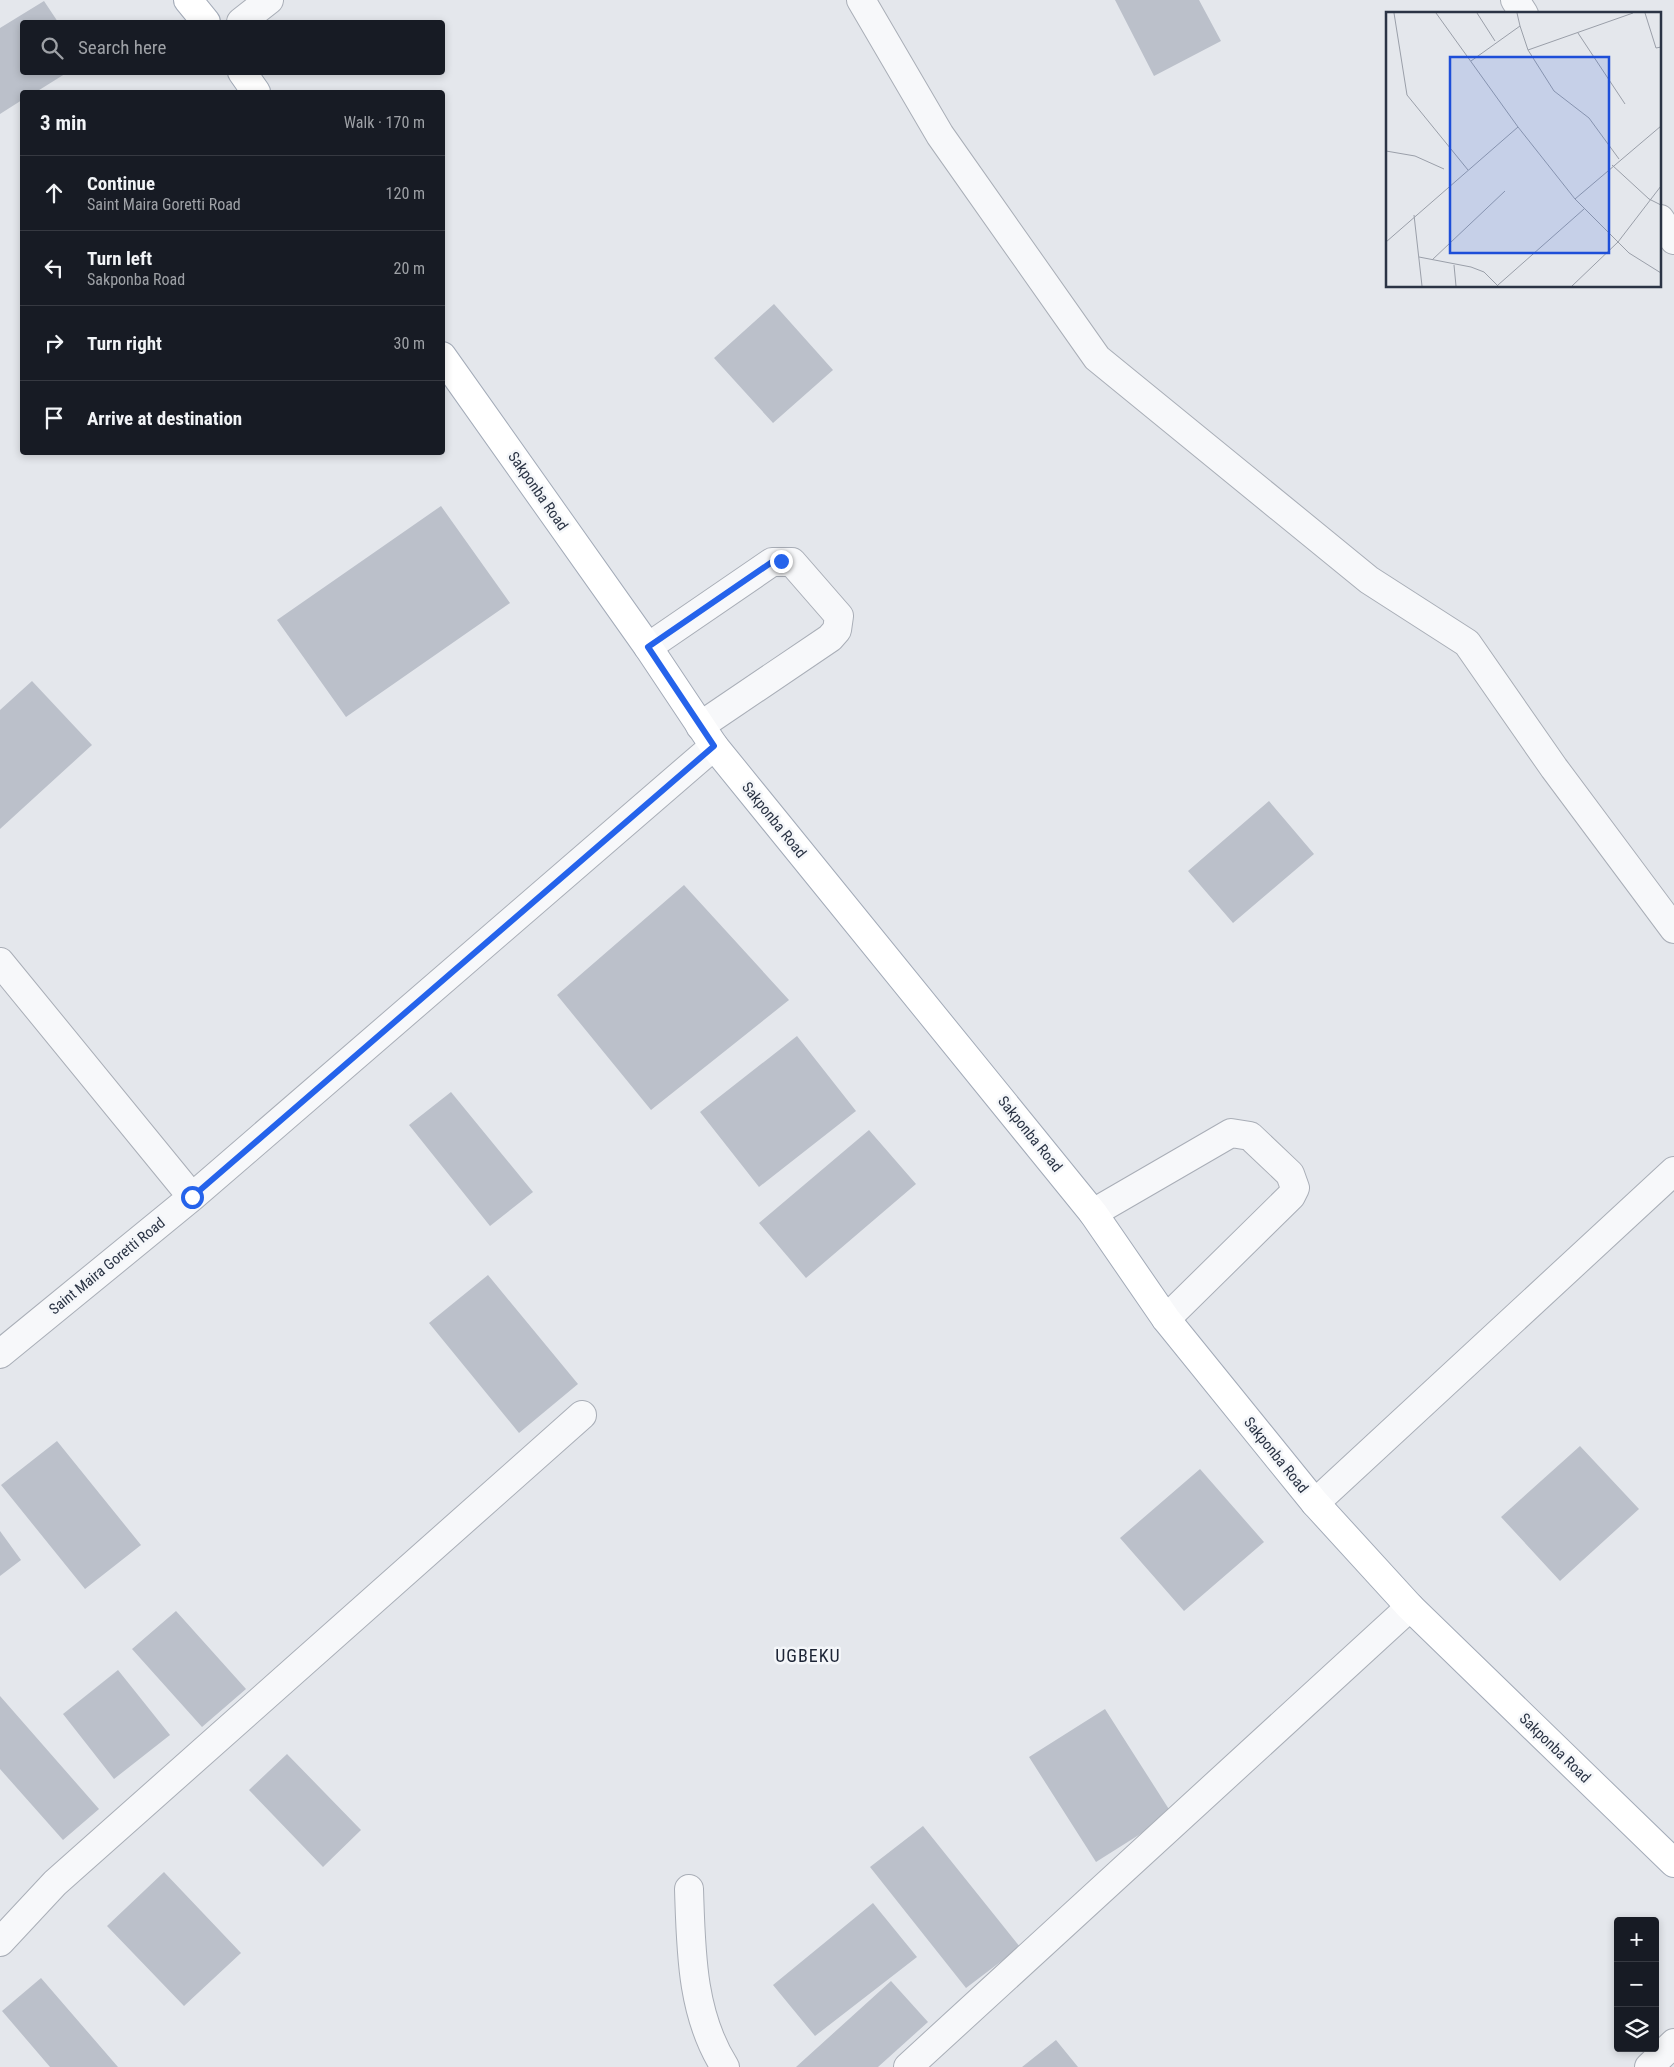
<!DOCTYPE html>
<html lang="en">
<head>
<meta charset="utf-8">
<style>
	:root { --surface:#171b24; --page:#242831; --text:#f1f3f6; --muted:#9ea1a6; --line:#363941 }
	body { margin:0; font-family:"Roboto Condensed",sans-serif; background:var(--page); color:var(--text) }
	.controls { position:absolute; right:15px; bottom:15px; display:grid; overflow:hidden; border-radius:5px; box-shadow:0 2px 8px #0003 }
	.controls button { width:45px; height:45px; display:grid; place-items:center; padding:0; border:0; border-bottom:1px solid var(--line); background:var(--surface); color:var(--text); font:25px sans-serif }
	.stop { position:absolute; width:15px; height:15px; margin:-11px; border:4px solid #2563eb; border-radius:50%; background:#fff }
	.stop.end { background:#2563eb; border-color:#fff; box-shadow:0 1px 5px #0008 }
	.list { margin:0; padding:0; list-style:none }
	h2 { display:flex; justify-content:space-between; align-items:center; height:65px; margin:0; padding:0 20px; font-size:21px }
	h2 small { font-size:16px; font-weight:400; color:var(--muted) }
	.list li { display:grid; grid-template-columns:32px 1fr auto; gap:15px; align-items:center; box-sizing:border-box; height:75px; padding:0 20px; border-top:1px solid var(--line) }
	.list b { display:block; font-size:19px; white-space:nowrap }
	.list p { margin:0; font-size:16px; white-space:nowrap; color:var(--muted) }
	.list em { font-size:16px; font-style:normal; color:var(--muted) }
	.icon { flex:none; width:28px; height:28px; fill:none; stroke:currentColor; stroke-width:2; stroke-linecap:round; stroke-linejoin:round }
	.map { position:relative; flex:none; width:1674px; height:2067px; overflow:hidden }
	.search { position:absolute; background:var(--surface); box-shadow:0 2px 8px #0003; left:20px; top:20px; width:425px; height:55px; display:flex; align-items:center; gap:12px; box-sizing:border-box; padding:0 18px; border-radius:5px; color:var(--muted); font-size:19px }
	.panel { position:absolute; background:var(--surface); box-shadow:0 2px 8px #0003; left:20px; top:90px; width:425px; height:365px; border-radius:5px }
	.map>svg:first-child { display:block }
	.building { fill:#bbc0ca }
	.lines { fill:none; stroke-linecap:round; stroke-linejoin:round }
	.minor-casing { stroke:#a9aeb7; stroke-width:30 }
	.major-casing { stroke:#a3abb8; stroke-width:30 }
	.minor { stroke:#f7f8fa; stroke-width:28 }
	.major { stroke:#fff; stroke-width:28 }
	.route { stroke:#2563eb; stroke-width:6 }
	.labels { text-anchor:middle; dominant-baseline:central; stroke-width:5; stroke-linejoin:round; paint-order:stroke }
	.street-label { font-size:15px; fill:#2b3445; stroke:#f4f6f9 }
	.quarter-label { font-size:18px; letter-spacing:1px; fill:#1d2536; stroke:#f4f6f9 }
	.inset-road { fill:none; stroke:#9a9fa9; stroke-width:1 }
	.view { fill:#1d4ed8; fill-opacity:0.15; stroke:#1d4ed8; stroke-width:2.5 }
	.inset-edge { fill:none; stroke:#2b3445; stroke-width:2.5 }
</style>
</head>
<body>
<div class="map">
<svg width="1674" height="2067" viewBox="0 0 1674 2067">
	<rect width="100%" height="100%" fill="#e4e7ec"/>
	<path class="building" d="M1115 0H1199L1221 41 1154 76Z
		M44 1 58 22H22V72H68L36 92H22V100L0 114V28Z
		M774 304 833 370 773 423 714 358Z
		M441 506 510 603 346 717 277 620Z
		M32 681 92 745 0 829V710Z
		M1269 801 1314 854 1233 923 1188 871Z
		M684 885 789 1000 651 1110 557 995Z
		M797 1036 856 1111 759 1187 700 1112Z
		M451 1092 533 1192 490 1226 409 1125Z
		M869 1130 916 1184 806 1278 759 1223Z
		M488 1275 578 1384 519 1433 429 1323Z
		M57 1441 141 1545 85 1589 1 1485Z
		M1580 1446 1639 1509 1560 1581 1501 1517Z
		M1200 1469 1264 1542 1184 1611 1120 1538Z
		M0 1531 21 1560 0 1576Z
		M176 1611 246 1689 202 1727 132 1649Z
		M118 1670 170 1735 114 1779 63 1714Z
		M0 1696 99 1809 63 1840 0 1769Z
		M1105 1709 1172 1814 1096 1862 1029 1757Z
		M287 1754 361 1830 323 1867 249 1790Z
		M923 1826 1020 1947 966 1988 870 1867Z
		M164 1872 241 1953 184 2006 107 1926Z
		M873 1903 917 1957 815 2036 773 1985Z
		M41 1978 118 2067H50L2 2011Z
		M891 1981 928 2022 878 2067H796Z
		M1056 2040 1078 2067H1022Z"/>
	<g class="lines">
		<defs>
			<path id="minor" d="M861 0 940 135 1097 358 1369 580 1467 643 1554 768 1674 929
				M1515 0 1524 14
				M241 22 269 0
				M1660 219 1674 240
				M648 647 772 562H792L839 616 837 630 830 638 700 726
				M0 962 192 1197
				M1093 1213 1231 1133 1250 1136 1290 1174 1295 1188 1291 1196 1166 1319
				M0 1354 192 1197 714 746
				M1315 1503 1674 1171
				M689 1889C691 1949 691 2014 725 2067
				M0 1942 55 1883 582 1415
				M908 2067 1410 1607
				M1649 2067 1674 2043"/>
			<path id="major" d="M188 0 206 22
				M242 72 256 92
				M442 356 648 647 714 746 1093 1213 1166 1319 1315 1503 1410 1607 1674 1863"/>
		</defs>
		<use href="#minor" class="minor-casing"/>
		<use href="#major" class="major-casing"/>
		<use href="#minor" class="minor"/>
		<use href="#major" class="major"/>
	</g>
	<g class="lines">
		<path class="route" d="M192 1197 714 746 648 647 772 562 781 561"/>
	</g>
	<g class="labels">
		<g class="street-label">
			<text transform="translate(538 491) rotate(55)">Sakponba Road</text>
			<text transform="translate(774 820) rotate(51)">Sakponba Road</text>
			<text transform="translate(1030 1134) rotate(51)">Sakponba Road</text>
			<text transform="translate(107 1266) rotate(-39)">Saint Maira Goretti Road</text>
			<text transform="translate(1276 1455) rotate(51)">Sakponba Road</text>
			<text transform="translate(1555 1748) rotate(44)">Sakponba Road</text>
		</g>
		<g class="quarter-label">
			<text x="808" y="1655">UGBEKU</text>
		</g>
	</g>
	<g transform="translate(1386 12)">
		<rect width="275" height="275" fill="#e4e7ec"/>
		<path class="inset-road" d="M8 1 21 83 82 158M50 1 132 115 189 187 243 241 275 261M91 1 109 29M259 1 270 36 275 35M134 14 142 38 168 79 203 106 233 147M192 21 239 92M142 38 247 1M85 49 134 14 131 1M0 139 29 144 58 157M226 153 263 187 275 193M189 187 275 114M28 203 36 274M0 230 132 115M33 245 85 255 98 260 112 274M46 248 119 179M68 253 70 274M112 273 198 197M186 274 232 230 275 174"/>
		<path class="view" d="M64 45H223V241H64Z"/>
		<rect width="275" height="275" class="inset-edge"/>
	</g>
</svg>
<div class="controls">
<button>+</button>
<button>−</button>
<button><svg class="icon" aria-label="layers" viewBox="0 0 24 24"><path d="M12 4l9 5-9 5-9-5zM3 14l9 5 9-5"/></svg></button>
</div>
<div class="stop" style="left:192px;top:1197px"></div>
<div class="stop end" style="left:781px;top:561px"></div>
<div class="search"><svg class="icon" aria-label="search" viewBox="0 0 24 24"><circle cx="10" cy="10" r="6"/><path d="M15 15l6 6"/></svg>Search here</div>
<section class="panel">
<h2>3 min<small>Walk · 170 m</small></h2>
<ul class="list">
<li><svg class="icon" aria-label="ahead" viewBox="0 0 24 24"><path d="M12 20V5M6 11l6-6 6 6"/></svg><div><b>Continue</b><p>Saint Maira Goretti Road</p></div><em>120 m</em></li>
<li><svg class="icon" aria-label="left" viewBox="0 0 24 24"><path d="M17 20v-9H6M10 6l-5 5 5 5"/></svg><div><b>Turn left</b><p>Sakponba Road</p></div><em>20 m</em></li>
<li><svg class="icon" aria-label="right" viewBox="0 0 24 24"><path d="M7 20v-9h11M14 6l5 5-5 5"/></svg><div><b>Turn right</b></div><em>30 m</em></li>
<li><svg class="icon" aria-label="arrive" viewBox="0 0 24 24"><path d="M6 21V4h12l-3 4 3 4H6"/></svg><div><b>Arrive at destination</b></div></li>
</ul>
</section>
</div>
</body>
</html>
